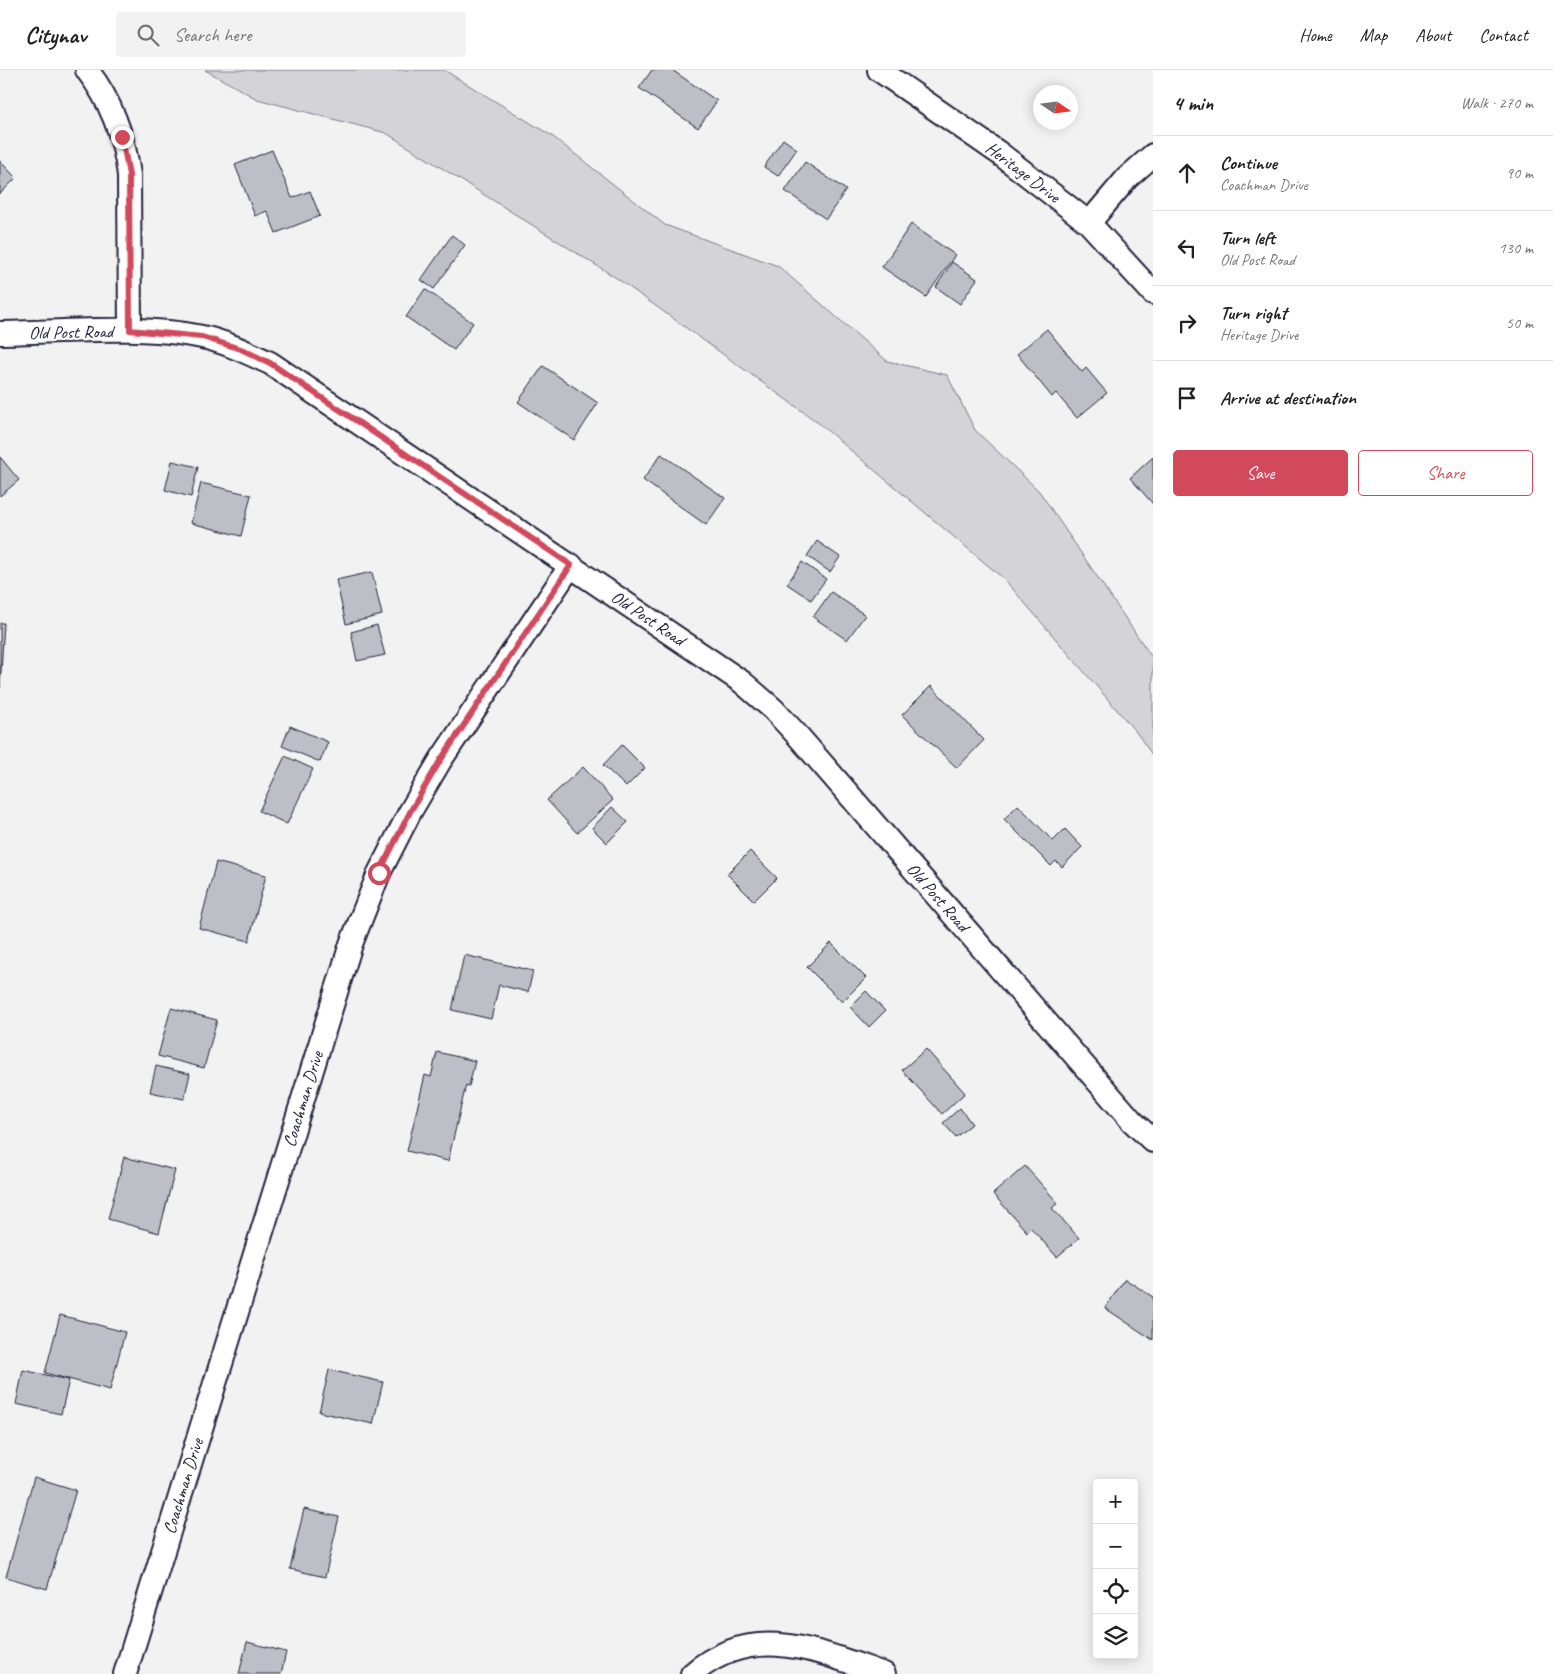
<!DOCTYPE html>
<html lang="en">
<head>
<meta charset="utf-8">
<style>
	:root { --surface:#fff; --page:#f2f2f2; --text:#202124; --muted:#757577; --line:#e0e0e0; --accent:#d1495b }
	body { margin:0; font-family:Caveat,sans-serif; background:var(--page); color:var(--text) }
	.controls { position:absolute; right:15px; bottom:15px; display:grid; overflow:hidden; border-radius:5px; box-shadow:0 2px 12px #0003 }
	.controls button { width:45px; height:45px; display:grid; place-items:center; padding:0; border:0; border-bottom:1px solid var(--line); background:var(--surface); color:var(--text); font:25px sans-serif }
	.compass { position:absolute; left:1033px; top:15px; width:45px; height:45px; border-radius:50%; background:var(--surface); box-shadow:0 2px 12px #0003; rotate:103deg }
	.stop { position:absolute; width:15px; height:15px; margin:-11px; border:4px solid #d1495b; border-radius:50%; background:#fff }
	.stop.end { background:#d1495b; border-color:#fff; box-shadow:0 1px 5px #0008 }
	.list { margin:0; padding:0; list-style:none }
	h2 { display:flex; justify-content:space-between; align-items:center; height:65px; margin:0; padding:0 20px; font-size:21px }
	h2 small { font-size:16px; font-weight:400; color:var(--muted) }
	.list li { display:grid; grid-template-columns:32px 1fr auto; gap:15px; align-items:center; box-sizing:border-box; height:75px; padding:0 20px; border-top:1px solid var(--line) }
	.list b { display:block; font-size:19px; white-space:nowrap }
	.list p { margin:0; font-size:16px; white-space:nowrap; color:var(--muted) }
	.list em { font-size:16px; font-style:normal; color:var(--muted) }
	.actions { display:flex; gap:10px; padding:15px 20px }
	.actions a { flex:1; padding:11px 0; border:1px solid var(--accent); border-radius:5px; text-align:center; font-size:18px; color:var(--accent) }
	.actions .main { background:var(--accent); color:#fff }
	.icon { flex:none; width:28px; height:28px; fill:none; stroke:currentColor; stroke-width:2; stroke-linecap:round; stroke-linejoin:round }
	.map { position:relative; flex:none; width:1153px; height:1604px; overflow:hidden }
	header { display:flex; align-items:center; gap:30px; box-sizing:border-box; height:70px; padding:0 25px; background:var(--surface); border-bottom:1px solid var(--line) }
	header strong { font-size:24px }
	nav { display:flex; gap:28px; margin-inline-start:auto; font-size:18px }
	.search { width:350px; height:45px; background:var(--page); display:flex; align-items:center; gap:12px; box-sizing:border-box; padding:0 18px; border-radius:5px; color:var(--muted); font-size:19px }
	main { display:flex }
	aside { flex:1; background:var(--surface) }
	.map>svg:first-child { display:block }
	.green { fill:#d3d3d8; stroke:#7a7a8a }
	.building { fill:#bebec6; stroke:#22223b }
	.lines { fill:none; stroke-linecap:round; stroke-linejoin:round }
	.street-casing { stroke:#22223b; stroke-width:26 }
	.street { stroke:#fff; stroke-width:22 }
	.route { stroke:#d1495b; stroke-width:6 }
	.labels { text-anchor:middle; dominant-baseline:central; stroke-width:4; stroke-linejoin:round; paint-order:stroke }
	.street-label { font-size:18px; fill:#22223b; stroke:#fff }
</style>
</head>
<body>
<header>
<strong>Citynav</strong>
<div class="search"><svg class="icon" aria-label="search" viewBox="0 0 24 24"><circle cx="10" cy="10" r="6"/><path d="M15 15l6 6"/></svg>Search here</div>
<nav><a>Home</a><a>Map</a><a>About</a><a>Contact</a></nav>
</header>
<main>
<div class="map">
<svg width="1153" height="1604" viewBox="0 0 1153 1604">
	<rect width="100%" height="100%" fill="#f2f2f3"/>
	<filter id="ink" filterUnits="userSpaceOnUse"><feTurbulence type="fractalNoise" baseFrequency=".02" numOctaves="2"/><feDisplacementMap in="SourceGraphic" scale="10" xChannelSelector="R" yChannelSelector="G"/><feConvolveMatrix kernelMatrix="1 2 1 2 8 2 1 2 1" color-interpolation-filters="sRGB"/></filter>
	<g filter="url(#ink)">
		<path class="green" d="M205 0H444L552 66 665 155 778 196 887 291 947 305 975 360 1039 421 1153 589V686L1136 662 1004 509 816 351 618 209 386 63 257 29Z"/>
		<path class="building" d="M652 0H672L717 31 698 58 639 18Z
			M783 69 797 79 778 106 764 97Z
			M272 80 292 128 310 121 320 146 276 163 267 141 255 146 235 95Z
			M0 91 16 108 0 124Z
			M805 92 846 120 826 149 785 121Z
			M911 154 955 185 926 227 882 197Z
			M452 165 465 175 434 219 421 210Z
			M952 192 977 209 960 234 936 217Z
			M425 219 473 253 454 280 406 247Z
			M1047 259 1082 302 1086 298 1107 323 1077 348 1056 323 1052 327 1017 284Z
			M543 296 598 333 574 370 518 332Z
			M661 384 725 428 706 455 643 410Z
			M0 387 19 410 0 426Z
			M1153 387V434L1130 408Z
			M172 391 198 397 191 427 165 420Z
			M201 413 251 425 241 466 191 453Z
			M817 471 840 487 830 502 807 486Z
			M802 492 826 509 811 530 787 514Z
			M372 502 382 545 346 554 336 510Z
			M831 522 865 545 847 570 813 547Z
			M0 553H4L0 618Z
			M377 555 385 585 357 591 351 562Z
			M931 616 984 670 957 698 902 645Z
			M290 656 328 672 320 692 282 676Z
			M622 675 645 698 626 717 603 695Z
			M285 686 313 699 287 754 259 741Z
			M583 697 613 730 577 763 547 730Z
			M1018 735 1053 771 1065 759 1082 777 1062 797 1056 791 1051 796 1004 749Z
			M612 737 628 752 607 773 592 758Z
			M750 781 777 808 754 831 727 804Z
			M216 792 266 805 249 871 199 858Z
			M831 873 866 908 842 932 807 897Z
			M464 885 533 901 528 922 499 915 491 949 452 940Z
			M866 921 885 941 869 957 850 937Z
			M171 938 217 950 204 998 158 986Z
			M926 979 965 1023 942 1044 902 1000Z
			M437 982 475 991 469 1016 466 1015 448 1091 407 1081 425 1005 431 1007Z
			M156 996 190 1004 184 1029 150 1022Z
			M960 1038 972 1054 956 1067 943 1053Z
			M124 1087 175 1100 159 1163 108 1149Z
			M1025 1096 1058 1133 1052 1138 1079 1168 1057 1187 1031 1158 1027 1162 993 1124Z
			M1125 1209 1153 1227V1270L1105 1238Z
			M60 1245 125 1262 110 1320 45 1303Z
			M23 1300 69 1310 61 1344 16 1334Z
			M329 1300 383 1312 373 1354 319 1342Z
			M34 1407 76 1420 47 1519 6 1507Z
			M304 1439 339 1447 325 1507 290 1499Z
			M247 1572 286 1582 281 1604H239Z"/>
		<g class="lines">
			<defs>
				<path id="street" d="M87 0C111 31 124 66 129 105L130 260
					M879 0 999 83 1089 153 1153 223
					M1089 153 1127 108 1153 85
					M0 263C63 262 141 254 202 267 226 272 248 283 270 293L742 612 773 639 799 667 1132 1051 1153 1071
					M125 1604 351 874 379 803 410 742 440 691 571 495
					M692 1604C753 1551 817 1581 884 1604"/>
			</defs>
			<use href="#street" class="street-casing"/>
			<use href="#street" class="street"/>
		</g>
	</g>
	<g class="lines" filter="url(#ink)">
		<path class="route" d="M122 67 129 105 130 260 202 267 241 279 270 293 571 495 440 691 410 742 379 803"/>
	</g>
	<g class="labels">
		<g class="street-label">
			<text transform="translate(1023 102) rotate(37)">Heritage Drive</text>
			<text transform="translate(71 262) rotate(-1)">Old Post Road</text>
			<text transform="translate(648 548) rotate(34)">Old Post Road</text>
			<text transform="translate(938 827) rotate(49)">Old Post Road</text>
			<text transform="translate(303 1029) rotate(-73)">Coachman Drive</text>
			<text transform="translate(183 1416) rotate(-73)">Coachman Drive</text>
		</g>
	</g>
</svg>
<div class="controls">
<button>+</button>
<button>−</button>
<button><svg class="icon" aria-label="locate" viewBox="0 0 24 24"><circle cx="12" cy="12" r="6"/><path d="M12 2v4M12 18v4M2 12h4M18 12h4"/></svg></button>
<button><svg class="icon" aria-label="layers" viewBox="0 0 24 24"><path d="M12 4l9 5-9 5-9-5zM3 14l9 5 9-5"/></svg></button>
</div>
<svg class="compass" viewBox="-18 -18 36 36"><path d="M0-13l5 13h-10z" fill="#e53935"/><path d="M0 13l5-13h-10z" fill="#757577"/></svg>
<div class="stop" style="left:379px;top:803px"></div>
<div class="stop end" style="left:122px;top:67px"></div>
</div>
<aside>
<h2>4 min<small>Walk · 270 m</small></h2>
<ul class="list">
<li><svg class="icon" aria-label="ahead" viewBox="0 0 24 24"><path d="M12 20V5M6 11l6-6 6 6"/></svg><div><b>Continue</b><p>Coachman Drive</p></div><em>90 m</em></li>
<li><svg class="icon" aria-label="left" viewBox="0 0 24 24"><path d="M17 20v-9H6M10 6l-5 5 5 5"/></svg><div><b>Turn left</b><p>Old Post Road</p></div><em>130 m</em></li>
<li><svg class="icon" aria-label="right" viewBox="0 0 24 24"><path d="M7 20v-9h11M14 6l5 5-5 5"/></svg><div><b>Turn right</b><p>Heritage Drive</p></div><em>50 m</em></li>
<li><svg class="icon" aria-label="arrive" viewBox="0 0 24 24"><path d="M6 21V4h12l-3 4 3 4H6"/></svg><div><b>Arrive at destination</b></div></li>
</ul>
<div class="actions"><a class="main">Save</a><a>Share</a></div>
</aside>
</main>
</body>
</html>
